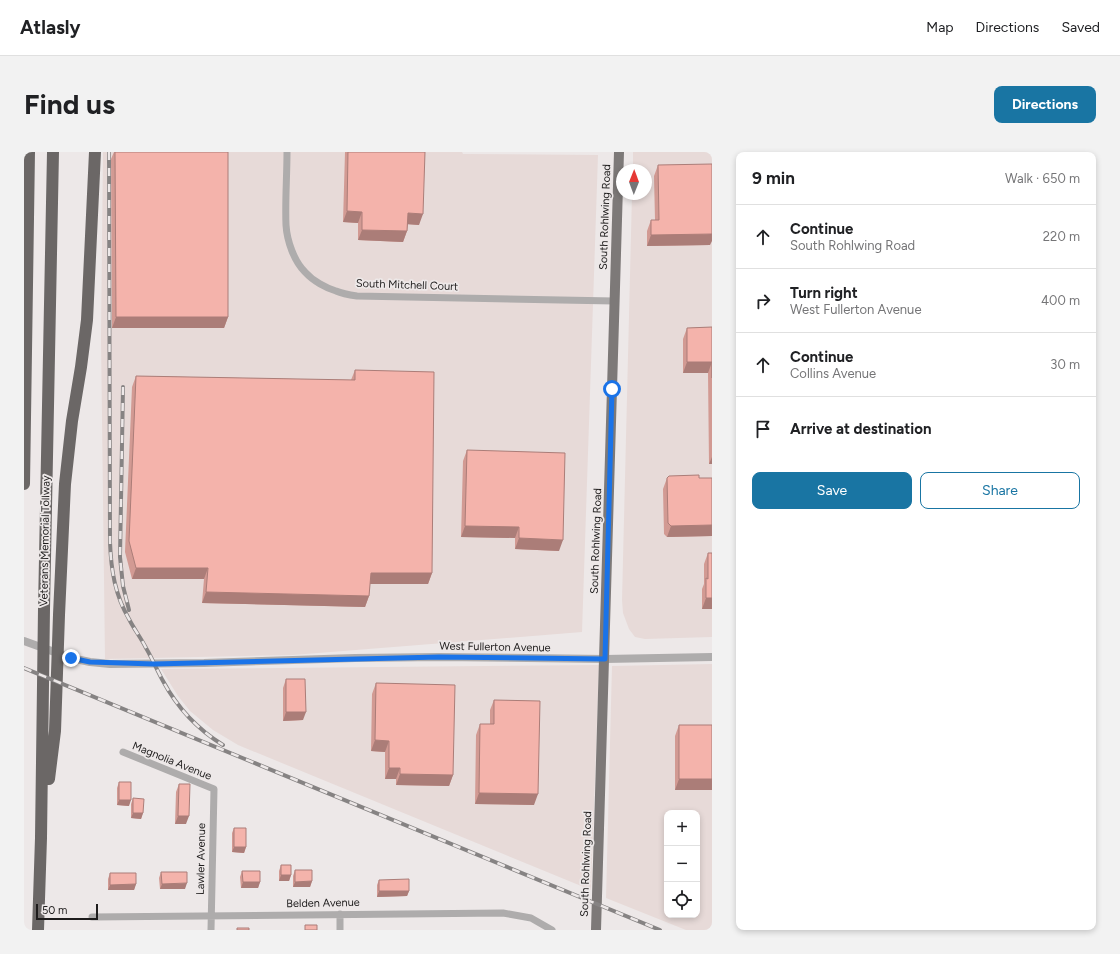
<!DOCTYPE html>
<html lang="en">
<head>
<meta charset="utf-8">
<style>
	:root { --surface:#fff; --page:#f2f2f2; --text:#202124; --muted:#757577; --line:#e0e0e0; --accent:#1975a3 }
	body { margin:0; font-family:Figtree,sans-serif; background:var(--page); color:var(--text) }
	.controls { position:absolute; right:12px; bottom:12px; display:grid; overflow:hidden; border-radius:8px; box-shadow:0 2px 6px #0003 }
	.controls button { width:36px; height:36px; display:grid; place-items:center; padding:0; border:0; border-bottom:1px solid var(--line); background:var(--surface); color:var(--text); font:20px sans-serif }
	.compass { position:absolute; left:592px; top:12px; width:36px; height:36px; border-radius:50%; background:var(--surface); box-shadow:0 2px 6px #0003; rotate:1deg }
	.scale { position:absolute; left:12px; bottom:10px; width:62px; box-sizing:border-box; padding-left:4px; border:2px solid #1e1c1c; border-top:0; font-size:11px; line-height:14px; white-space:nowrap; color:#1e1c1c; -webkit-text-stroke:3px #ede8e8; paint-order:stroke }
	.stop { position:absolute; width:12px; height:12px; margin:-9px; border:3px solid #1a73e8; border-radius:50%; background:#fff }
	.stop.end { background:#1a73e8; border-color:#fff; box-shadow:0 1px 4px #0008 }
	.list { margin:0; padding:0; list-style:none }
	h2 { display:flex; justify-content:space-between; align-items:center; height:52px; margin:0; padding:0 16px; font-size:17px }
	h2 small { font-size:13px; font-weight:400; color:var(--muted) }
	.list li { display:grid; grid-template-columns:26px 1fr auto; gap:12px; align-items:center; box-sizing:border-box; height:64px; padding:0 16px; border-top:1px solid var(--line) }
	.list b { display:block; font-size:15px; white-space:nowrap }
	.list p { margin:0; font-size:13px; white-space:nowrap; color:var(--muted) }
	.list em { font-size:13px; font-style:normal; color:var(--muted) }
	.actions { display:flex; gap:8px; padding:12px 16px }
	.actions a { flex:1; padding:9px 0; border:1px solid var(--accent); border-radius:8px; text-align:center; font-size:14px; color:var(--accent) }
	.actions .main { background:var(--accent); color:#fff }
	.icon { flex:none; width:22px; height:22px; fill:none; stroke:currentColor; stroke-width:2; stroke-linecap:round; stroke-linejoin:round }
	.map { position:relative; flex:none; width:688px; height:778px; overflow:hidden; border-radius:8px }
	header { display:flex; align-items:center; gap:24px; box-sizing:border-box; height:56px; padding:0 20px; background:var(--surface); border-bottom:1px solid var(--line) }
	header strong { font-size:19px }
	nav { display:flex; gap:22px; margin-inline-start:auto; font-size:14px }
	.intro { display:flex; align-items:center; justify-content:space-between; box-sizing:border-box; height:96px; padding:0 24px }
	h1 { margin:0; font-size:28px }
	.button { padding:10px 18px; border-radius:8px; background:var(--accent); color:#fff; font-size:14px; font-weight:700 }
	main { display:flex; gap:24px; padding:0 24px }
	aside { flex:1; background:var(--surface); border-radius:8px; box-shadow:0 2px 6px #0003 }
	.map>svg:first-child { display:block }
	.built { fill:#e7dad8; fill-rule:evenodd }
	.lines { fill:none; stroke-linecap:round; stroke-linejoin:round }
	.minor { stroke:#aeacac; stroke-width:7 }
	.tertiary { stroke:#aeacac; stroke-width:8 }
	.primary { stroke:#7d7978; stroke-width:10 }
	.motorway { stroke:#6b6766; stroke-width:12 }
	.rail-casing { stroke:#868383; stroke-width:4 }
	.rail { stroke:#ede8e8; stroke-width:2.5; stroke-dasharray:8; stroke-linecap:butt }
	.wall { fill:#d29a93 }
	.shaded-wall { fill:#ab7d78 }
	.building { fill:#f4b3ab; stroke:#ab7d78 }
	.route { stroke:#1a73e8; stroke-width:5 }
	.labels { text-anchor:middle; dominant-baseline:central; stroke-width:3.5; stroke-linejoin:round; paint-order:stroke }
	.street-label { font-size:11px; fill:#1e1c1c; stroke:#ede8e8 }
</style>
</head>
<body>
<header>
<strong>Atlasly</strong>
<nav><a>Map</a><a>Directions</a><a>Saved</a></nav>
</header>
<div class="intro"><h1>Find us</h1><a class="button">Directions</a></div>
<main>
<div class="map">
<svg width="688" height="778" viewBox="0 0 688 778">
	<rect width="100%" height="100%" fill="#ede8e8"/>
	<path class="built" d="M79 0H438L439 2 574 3 558 480 269 503 81 507 77 186Z
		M609 0H688V485L621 487 611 485 605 477 599 461 598 448 608 42H622V18H609Z
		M688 512V778H662L582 746 588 514ZM643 661H673V763H643Z
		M575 513 567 738 214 593 189 578 166 559 154 544 137 517Z"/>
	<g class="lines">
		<path class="minor" d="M263 0C263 24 261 49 262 73 263 89 270 109 281 120 289 129 302 136 312 139 319 142 326 143 333 144L590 149
			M99 600 190 637 187 778
			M68 765 479 761 507 766 528 778
			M316 778V762"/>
		<path class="tertiary" d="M0 489 47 506 66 510 86 512 180 511 331 506 415 505 581 507 688 505"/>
		<path class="primary" d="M572 778 595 0"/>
		<path class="motorway" d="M0 332 5 0
			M25 627 31 579 35 463 41 332 48 269 57 215 63 168 71 0
			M14 778 17 686 20 457 29 0"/>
		<defs>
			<path id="rail" d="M85 0 86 390C87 418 91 443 105 467 110 477 117 486 122 496 128 506 133 518 139 529 153 555 173 577 199 593
				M99 235 96 405 99 434 105 458
				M0 516 636 778"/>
		</defs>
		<use href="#rail" class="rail-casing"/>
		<use href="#rail" class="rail"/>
	</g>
	<path class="wall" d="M90 0H91L204 165 200 176H88L87 7Z
		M321 0H401L395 73 384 72 383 79 379 90 334 88V71L319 70Z
		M634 13 686 93 623 94V79L627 68H631L630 24Z
		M688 175V312H685L684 221H659V187L663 176Z
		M331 218 408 421 404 432H346L345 444 341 455 178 451 180 427H108L101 400 108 235 112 224 327 228Z
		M443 298 535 399 491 397V386L437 385 439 309Z
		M643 326H688V384L643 385 640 382 639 337Z
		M684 401H688V457H678V437L680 432V412Z
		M262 527 279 568 259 569V536Z
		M352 531 429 623 425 634 372 633V627H361V600L347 599 348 542Z
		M470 548 510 653 451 652 452 583 456 572H466V558Z
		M655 573H688V638H651V584Z
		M95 630 105 654 93 653V636Z
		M155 632 162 672H151L152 640Z
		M109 646 119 661 117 667 107 666V652Z
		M210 676 222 695 220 701 208 700V681Z
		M257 713 267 723 265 729H255V719Z
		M271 718 288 729 286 735H269V724Z
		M218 719 236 730 234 736H217L216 725Z
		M137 720 161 737H136L135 726Z
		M86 721 112 732 110 738H84V727Z
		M355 728 385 739 383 744 353 745V733Z"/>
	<path class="shaded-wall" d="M323 59 338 60 334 71 319 70Z
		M384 61 399 62 395 73 380 72Z
		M338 78 383 79 379 90 334 88Z
		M688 82V89L686 93 623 94 627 83Z
		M92 165H204L200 176H88Z
		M663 210H688L684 221H659Z
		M688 305V312H685Z
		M688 373V384L643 385 647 374Z
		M441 374 495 375 491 386 437 385Z
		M495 386 539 388 535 399 491 397Z
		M112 416H184L180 427H108Z
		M347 421H408L404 432H343Z
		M182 440 345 444 341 455 178 451Z
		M682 446H688V457H678Z
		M262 560H282L279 568 259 569Z
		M351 588 365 589 361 600 347 599Z
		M365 616H376L372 627H361Z
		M376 622 429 623 425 634 372 633Z
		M655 627H688V638H651Z
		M455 641 514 642 510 653 451 652Z
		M95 648H107L105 654 93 653Z
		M109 661H119L117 667 107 666Z
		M154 664H165L162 672H151Z
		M210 695H222L220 701 208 700Z
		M257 723H267L265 729H255Z
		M288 729 286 735H269L271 730Z
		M219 730H236L234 736H217Z
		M163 731 161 737H136L138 732Z
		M112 732 110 738H84L86 733Z
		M355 739H385L383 744 353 745Z"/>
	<path class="building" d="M91 0H204V165H92Z
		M324 0H401L399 62 384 61 383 79 338 78V60L323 59Z
		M688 12V82L627 83V68H635L634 13Z
		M688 175V226V210H663V176Z
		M331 218 410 220 408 421H347L345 444 182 440 184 416H112L105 389 112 224 331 228Z
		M443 298 541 301 539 388 495 386V375L441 374Z
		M675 323V326H688V373L647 374 644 371 643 326 645 324Z
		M684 401H688V446H682V426L684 427Z
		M262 527H281L282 560H262Z
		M352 531 431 533 429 623 376 622V616H365V589L351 588Z
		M470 548 516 549 514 642 455 641 456 572H470Z
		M655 573H688V627H655Z
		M95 630H107V648H95Z
		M155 632H166L165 664H154Z
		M109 646 120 647 119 661H109Z
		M210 676H222V695H210Z
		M257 713H267V723H257Z
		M271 718H288V729L271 730Z
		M218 719H236V730H219Z
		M137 720H163V731L138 732Z
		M86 721H112V732L86 733Z
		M385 727V739H355V728Z
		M281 773H293V778H281Z
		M213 776H225V778H213Z"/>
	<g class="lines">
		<path class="route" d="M47 506 66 510 130 512 415 505 581 507 588 237"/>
	</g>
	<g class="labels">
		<g class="street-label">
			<text transform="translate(581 65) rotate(-88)">South Rohlwing Road</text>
			<text transform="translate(383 133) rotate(2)">South Mitchell Court</text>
			<text transform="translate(21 389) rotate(-89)">Veterans Memorial Tollway</text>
			<text transform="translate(572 389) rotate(-88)">South Rohlwing Road</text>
			<text transform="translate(471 495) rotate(1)">West Fullerton Avenue</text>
			<text transform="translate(148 609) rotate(22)">Magnolia Avenue</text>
			<text transform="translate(177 707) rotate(-89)">Lawler Avenue</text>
			<text transform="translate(562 712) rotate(-88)">South Rohlwing Road</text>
			<text transform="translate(299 751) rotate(-1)">Belden Avenue</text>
		</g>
	</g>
</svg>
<div class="controls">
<button>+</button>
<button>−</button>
<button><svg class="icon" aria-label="locate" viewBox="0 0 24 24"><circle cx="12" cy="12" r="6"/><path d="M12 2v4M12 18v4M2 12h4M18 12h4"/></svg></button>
</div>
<svg class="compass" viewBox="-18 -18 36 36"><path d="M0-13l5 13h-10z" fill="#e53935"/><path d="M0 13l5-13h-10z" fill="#757577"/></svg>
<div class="scale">50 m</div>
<div class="stop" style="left:588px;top:237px"></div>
<div class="stop end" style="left:47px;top:506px"></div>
</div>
<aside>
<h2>9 min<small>Walk · 650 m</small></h2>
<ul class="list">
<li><svg class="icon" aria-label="ahead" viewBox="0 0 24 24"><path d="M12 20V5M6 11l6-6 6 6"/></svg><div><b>Continue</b><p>South Rohlwing Road</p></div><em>220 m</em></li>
<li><svg class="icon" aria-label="right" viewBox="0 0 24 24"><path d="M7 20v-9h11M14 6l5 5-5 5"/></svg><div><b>Turn right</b><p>West Fullerton Avenue</p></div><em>400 m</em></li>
<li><svg class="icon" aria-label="ahead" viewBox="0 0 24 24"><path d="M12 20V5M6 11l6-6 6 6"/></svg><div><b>Continue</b><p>Collins Avenue</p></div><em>30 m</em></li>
<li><svg class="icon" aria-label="arrive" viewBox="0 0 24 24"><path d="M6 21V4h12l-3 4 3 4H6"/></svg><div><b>Arrive at destination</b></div></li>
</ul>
<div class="actions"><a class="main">Save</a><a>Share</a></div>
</aside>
</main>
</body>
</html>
